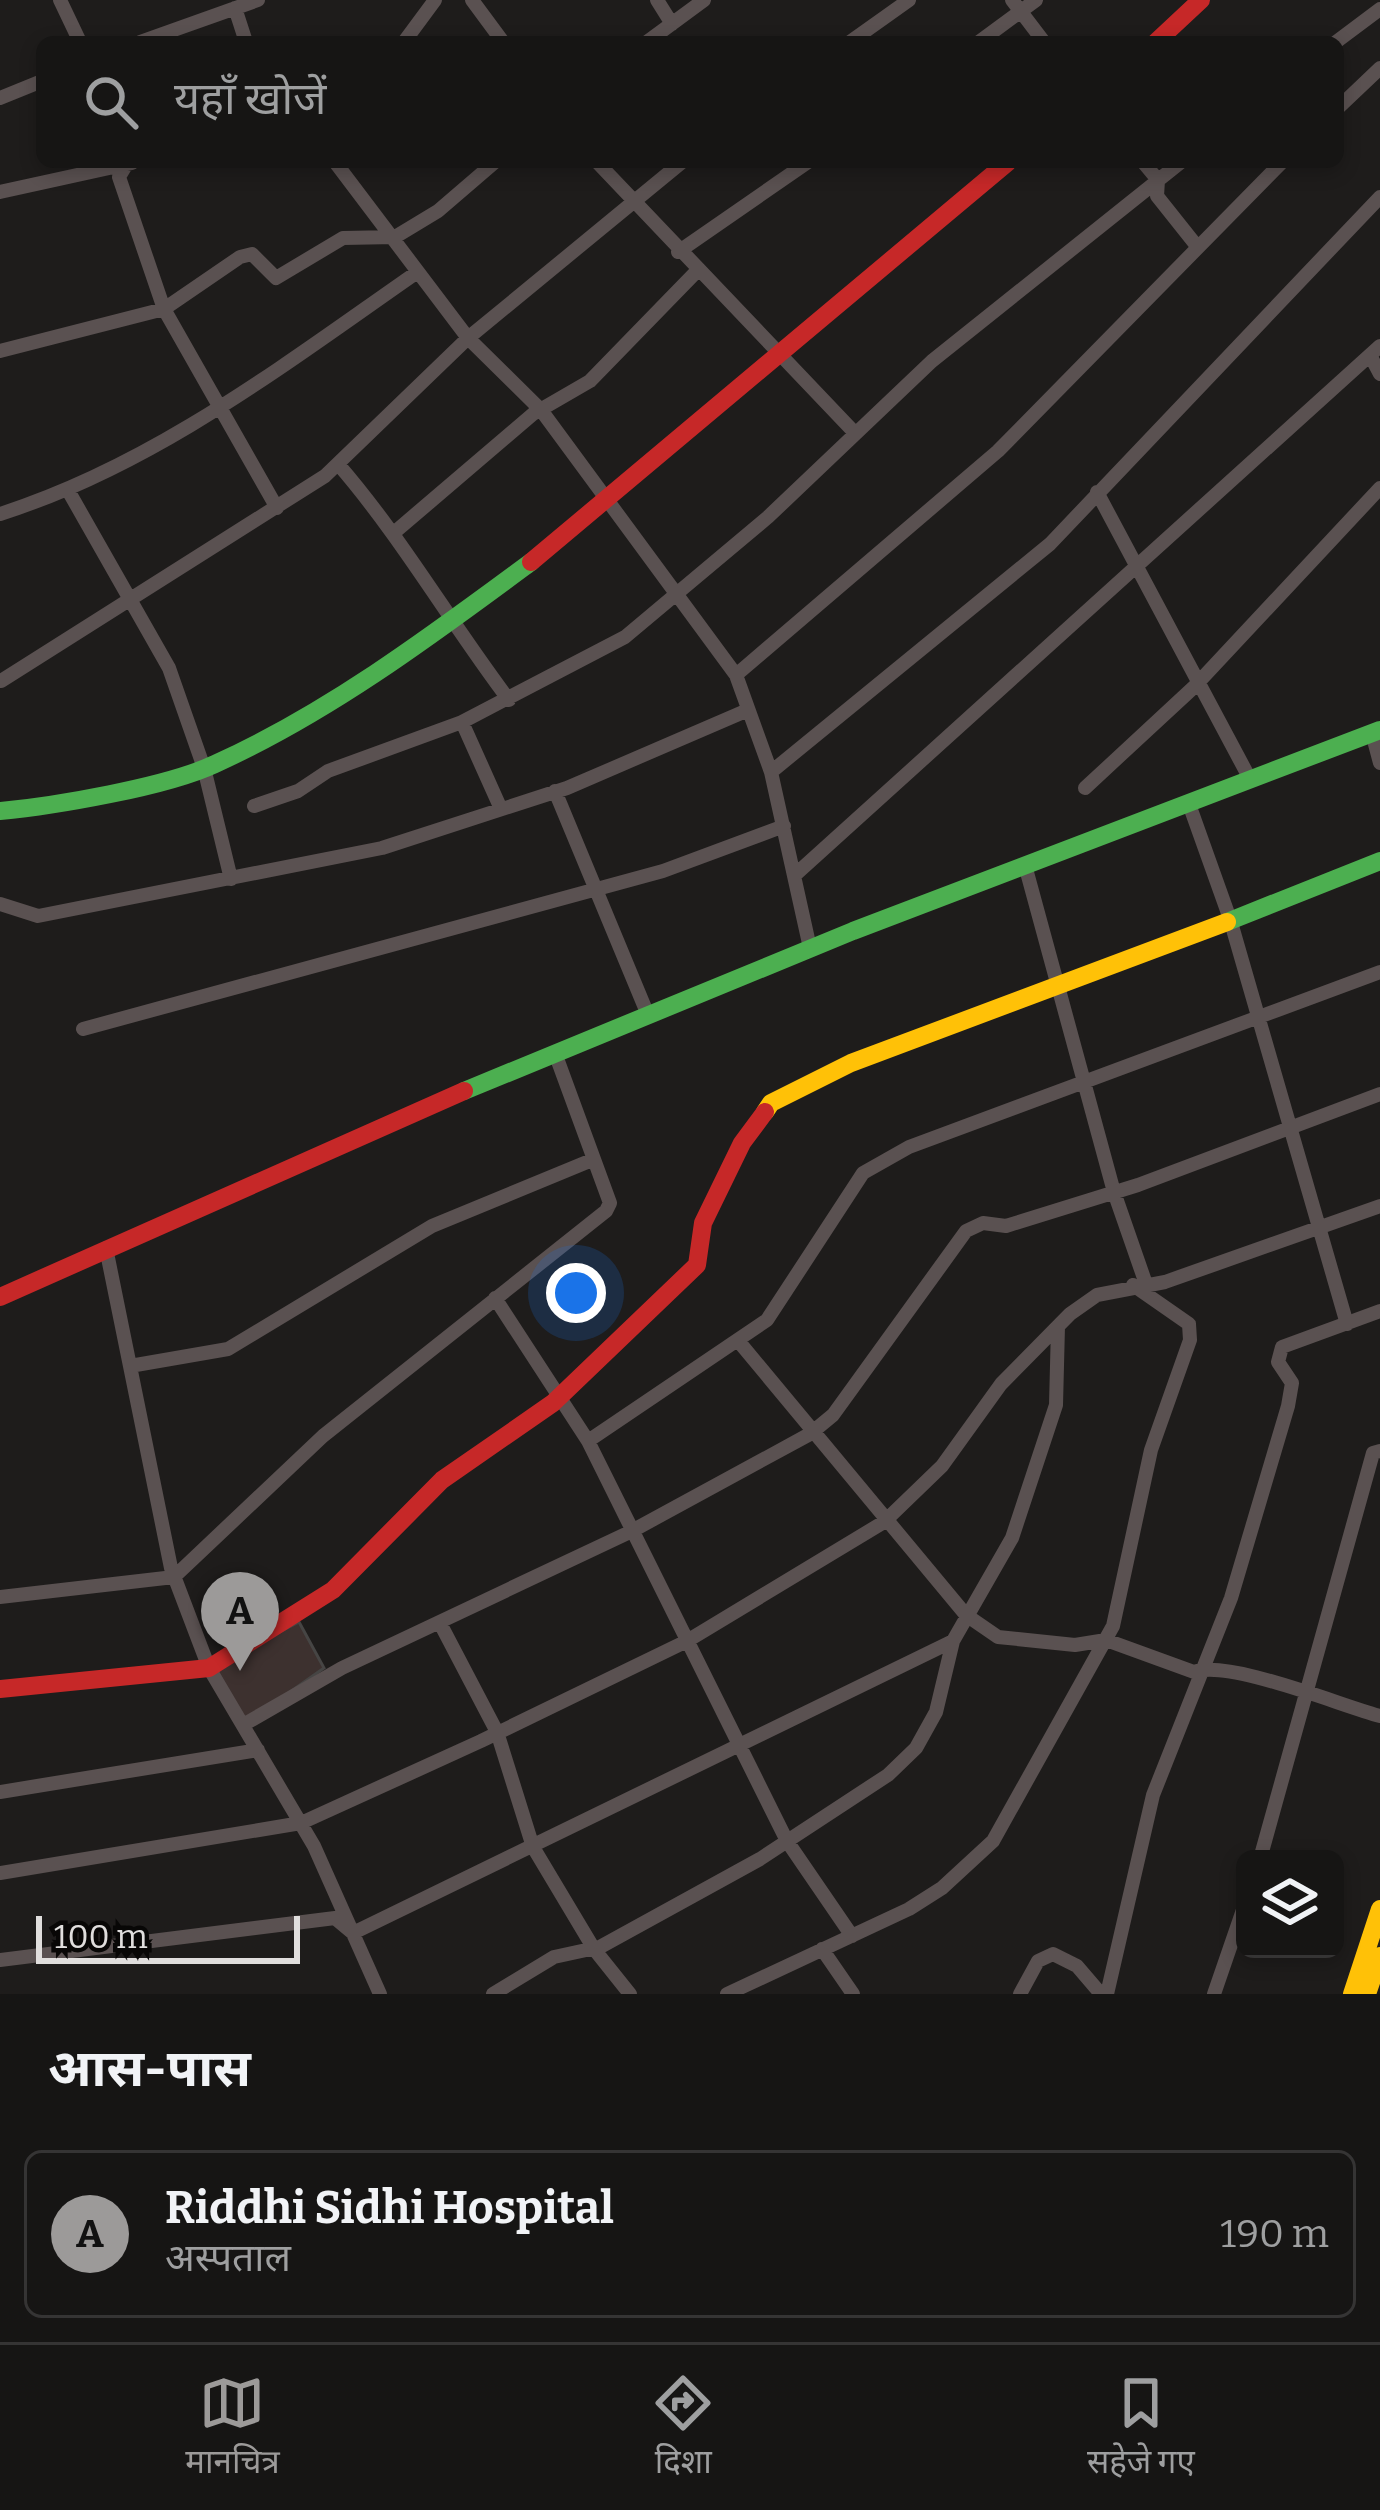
<!DOCTYPE html>
<html lang="hi">
<head>
<meta charset="utf-8">
<style>
	:root { --surface:#161514; --page:#1f1e1d; --text:#f1f3f6; --muted:#9e9fa0; --line:#353434; --accent:#9c9a99 }
	body { margin:0; font-family:Bitter,"Noto Sans Devanagari",serif; background:var(--page); color:var(--text) }
	.controls { position:absolute; right:36px; bottom:36px; display:grid; overflow:hidden; border-radius:18px; box-shadow:0 6px 18px #0003 }
	.controls button { width:108px; height:108px; display:grid; place-items:center; padding:0; border:0; border-bottom:3px solid var(--line); background:var(--surface); color:var(--text); font:60px sans-serif }
	.scale { position:absolute; left:36px; bottom:30px; width:264px; box-sizing:border-box; padding-left:12px; border:6px solid #e0dedd; border-top:0; font-size:33px; line-height:42px; white-space:nowrap; color:#e0dedd; -webkit-text-stroke:9px #080706; paint-order:stroke }
	.you { position:absolute; left:576px; top:1293px; width:42px; height:42px; margin:-30px; border:9px solid #fff; border-radius:50%; background:#1a73e8; box-shadow:0 0 0 18px #1a73e833 }
	.badge { display:grid; place-items:center; width:78px; height:78px; border-radius:50%; background:var(--accent); color:#111; font-size:39px; font-weight:700 }
	.pin { position:absolute; translate:-50% -99px; filter:drop-shadow(0 3px 6px #0008) }
	.pin::after { content:''; position:absolute; top:63px; width:42px; height:36px; background:inherit; clip-path:polygon(0 0,100% 0,50% 100%) }
	.list { margin:0; padding:0; list-style:none }
	h2 { display:flex; justify-content:space-between; align-items:center; height:156px; margin:0; padding:0 48px; font-size:51px }
	h2 small { font-size:39px; font-weight:400; color:var(--muted) }
	.list li { display:grid; grid-template-columns:78px 1fr auto; gap:36px; align-items:center; box-sizing:border-box; height:168px; margin:0 24px 24px; padding:0 24px; border:3px solid var(--line); border-radius:18px }
	.list b { display:block; font-size:45px; white-space:nowrap }
	.list p { margin:0; font-size:39px; white-space:nowrap; color:var(--muted) }
	.list em { font-size:39px; font-style:normal; color:var(--muted) }
	.icon { flex:none; width:66px; height:66px; fill:none; stroke:currentColor; stroke-width:2; stroke-linecap:round; stroke-linejoin:round }
	.map { position:relative; flex:none; width:1380px; height:1994px; overflow:hidden }
	.search { position:absolute; background:var(--surface); box-shadow:0 6px 18px #0003; left:36px; right:36px; top:36px; height:132px; display:flex; align-items:center; gap:30px; box-sizing:border-box; padding:0 42px; border-radius:18px; color:var(--muted); font-size:45px }
	.sheet { height:348px; background:var(--surface) }
	nav { display:flex; justify-content:space-around; align-items:center; box-sizing:border-box; height:168px; border-top:3px solid var(--line); background:var(--surface); font-size:33px; color:var(--muted) }
	nav a { display:grid; justify-items:center; gap:6px }
	nav .on { color:var(--accent) }
	.map>svg:first-child { display:block }
	.building { fill:#3d312f; stroke:#464544; stroke-width:3 }
	.lines { fill:none; stroke-linecap:round; stroke-linejoin:round }
	.street { stroke:#5a5151; stroke-width:14 }
	.fast { stroke:#4caf50; stroke-width:18 }
	.slow { stroke:#ffc107; stroke-width:18 }
	.jam { stroke:#c62828; stroke-width:18 }
</style>
</head>
<body>
<div class="map">
<svg width="1380" height="1994" viewBox="0 0 1380 1994">
	<rect width="100%" height="100%" fill="#1e1c1b"/>
	<path class="building" d="M299 1622 324 1668 243 1725 209 1668Z"/>
	<g class="lines">
		<path class="street" d="M60 0 80 42
			M472 0 503 42
			M657 0 672 24
			M1012 0 1044 42
			M235 8 246 42
			M140 42 258 0
			M404 42 435 0
			M647 42 704 0
			M850 42 909 0
			M979 42 1036 0
			M1336 42 1380 9
			M0 98 42 81
			M1338 108 1380 68
			M128 162 119 177 164 309 277 508
			M335 162 468 338 541 410 736 675 771 772 810 948
			M597 162 854 432
			M1143 162 1158 180 1157 196 1196 245
			M0 192 132 163
			M678 252 808 162
			M0 351 164 309 240 257 252 254 276 278 343 238 395 237 438 211 495 162
			M1370 355 1380 374
			M338 464C402 538 450 622 509 700
			M69 492 169 668 204 768 231 879
			M1097 492 1250 779
			M0 514C154 465 285 364 416 273
			M396 531 533 414 590 381 697 271
			M736 675 998 451 1282 162
			M1 681 325 476 468 338 682 162
			M462 722 501 809
			M1372 733 1380 763
			M771 772 1050 544 1380 197
			M1085 788 1194 687 1380 488
			M555 791 648 1015
			M1189 804 1230 919 1347 1324
			M254 806 298 791 328 771 462 722 625 637 768 517 932 361 1181 162
			M1025 865 1114 1192 1146 1284
			M796 874 1380 346
			M0 904 38 916 382 848 567 788 748 710
			M83 1029 663 871 784 826
			M106 1248 171 1568 209 1668 314 1846 380 1994
			M495 1298 588 1441 787 1841 852 1936
			M740 1343 966 1615 998 1637 1075 1645 1106 1640 1194 1672C1228 1659 1339 1705 1380 1716
			M130 1366 228 1349 432 1226 592 1160
			M588 1441 767 1320 863 1173 909 1147 1380 972
			M0 1597 174 1577 323 1436 606 1211 610 1203 555 1053
			M441 1625 497 1732 533 1847 594 1949 630 1994
			M243 1725 342 1668 630 1532 810 1434 833 1415 966 1231 983 1223 1006 1226 1138 1185 1380 1094
			M0 1792 258 1750
			M1260 1859 1373 1453 1380 1451
			M0 1873 301 1823 481 1741 687 1641 884 1522 942 1466 1001 1384 1070 1314 1097 1295 1165 1282 1380 1206
			M822 1949 853 1994
			M0 1960 335 1918 353 1933 953 1641 1012 1538 1056 1405 1058 1326
			M493 1994 554 1957 600 1947 760 1859 888 1775 916 1748 936 1712 953 1641
			M727 1994 909 1909 942 1888 993 1841 1113 1626 1151 1450 1190 1340 1189 1324 1133 1285
			M1020 1994 1038 1961 1053 1954 1077 1966 1101 1994
			M1107 1994 1153 1795 1231 1598 1288 1406 1292 1383 1278 1362 1282 1347 1380 1311
			M1214 1994 1245 1904"/>
		<path class="fast" d="M0 811C54 806 166 787 215 764 328 713 431 636 531 562
			M1227 922 1380 861
			M464 1091 853 931 1380 730"/>
		<path class="slow" d="M765 1112 771 1103 851 1063 1227 922
			M1352 1994 1380 1909
			M1367 1994 1380 1956"/>
		<path class="jam" d="M1156 42 1201 0
			M531 562 1008 162
			M0 1297 464 1091
			M0 1689 209 1668 333 1590 442 1480 553 1403 697 1265 703 1223 742 1143 765 1112"/>
	</g>
</svg>
<div class="controls">
<button><svg class="icon" aria-label="layers" viewBox="0 0 24 24"><path d="M12 4l9 5-9 5-9-5zM3 14l9 5 9-5"/></svg></button>
</div>
<div class="scale">100 m</div>
<div class="you"></div>
<div class="pin badge" style="left:240px;top:1671px">A</div>
<div class="search"><svg class="icon" aria-label="search" viewBox="0 0 24 24"><circle cx="10" cy="10" r="6"/><path d="M15 15l6 6"/></svg>यहाँ खोजें</div>
</div>
<section class="sheet">
<h2>आस-पास<small></small></h2>
<ul class="list">
<li><span class="badge">A</span><div><b>Riddhi Sidhi Hospital</b><p>अस्पताल</p></div><em>190 m</em></li>
</ul>
</section>
<nav>
<a class="on"><svg class="icon" aria-label="map" viewBox="0 0 24 24"><path d="M3 6l6-2 6 2 6-2v14l-6 2-6-2-6 2zM9 4v14M15 6v14"/></svg>मानचित्र</a>
<a><svg class="icon" aria-label="directions" viewBox="0 0 24 24"><path d="M12 3l9 9-9 9-9-9zM9 14v-3h6M13 9l2 2-2 2"/></svg>दिशा</a>
<a><svg class="icon" aria-label="saved" viewBox="0 0 24 24"><path d="M7 4h10v16l-5-4-5 4z"/></svg>सहेजे गए</a>
</nav>
</body>
</html>
